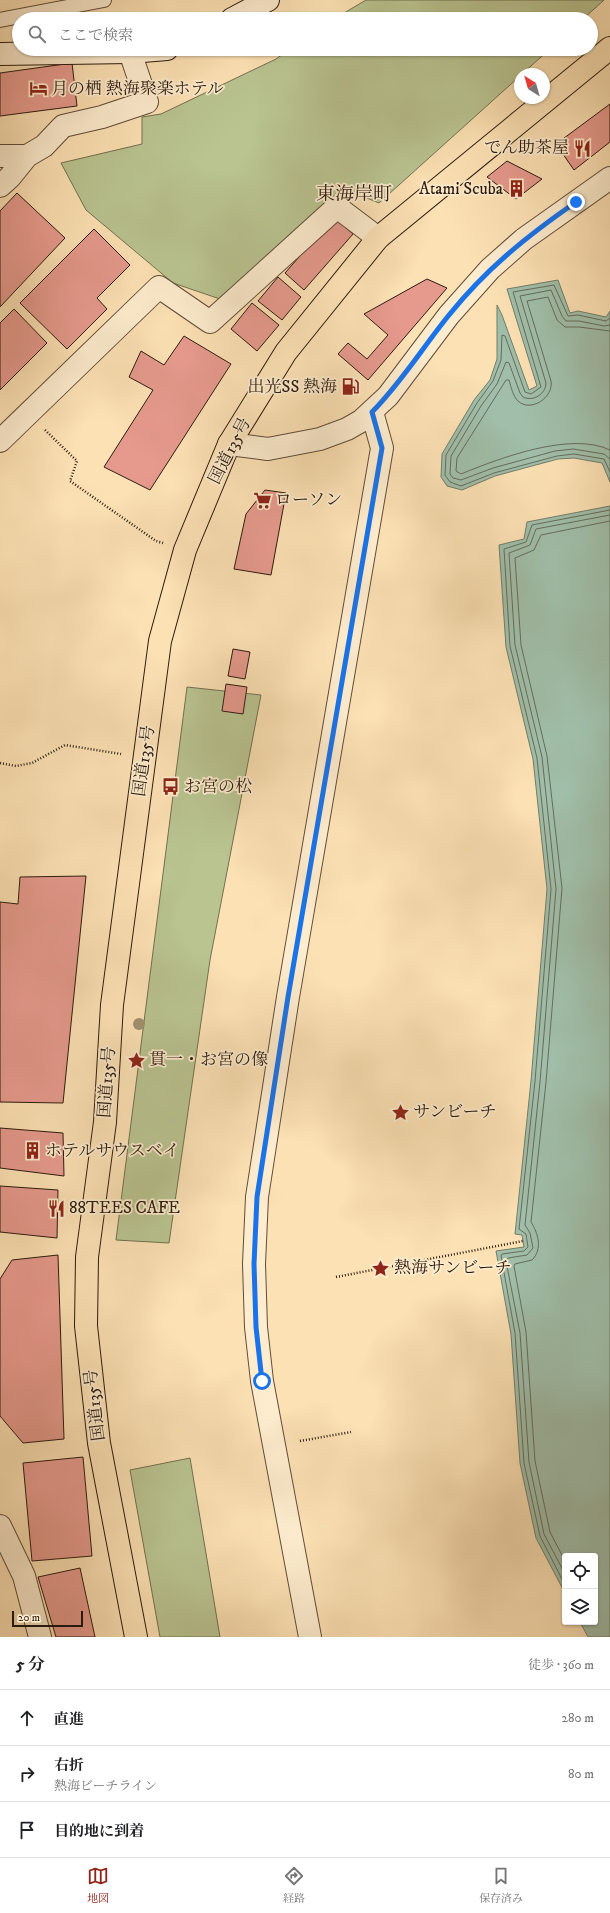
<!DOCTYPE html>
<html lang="ja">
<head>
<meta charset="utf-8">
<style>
	:root { --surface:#fff; --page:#f2f2f2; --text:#202124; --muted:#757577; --line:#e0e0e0; --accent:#8f2418 }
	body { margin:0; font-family:"IM FELL DW Pica","Noto Serif JP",serif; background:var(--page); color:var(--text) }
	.controls { position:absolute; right:12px; bottom:12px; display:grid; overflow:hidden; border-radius:4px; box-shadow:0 1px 3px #0004 }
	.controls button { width:36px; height:36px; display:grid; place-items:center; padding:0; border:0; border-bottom:1px solid var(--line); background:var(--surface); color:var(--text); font:20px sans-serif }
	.compass { position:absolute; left:514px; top:68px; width:36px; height:36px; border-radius:50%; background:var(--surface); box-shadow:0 1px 3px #0004; rotate:323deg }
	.scale { position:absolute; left:12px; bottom:10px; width:71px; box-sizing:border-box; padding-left:4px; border:2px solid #2c1b0f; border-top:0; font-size:11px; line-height:14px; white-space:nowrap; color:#2c1b0f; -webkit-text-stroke:3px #fdecce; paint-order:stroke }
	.stop { position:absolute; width:12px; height:12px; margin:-9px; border:3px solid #1a73e8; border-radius:50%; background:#fff }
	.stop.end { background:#1a73e8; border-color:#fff; box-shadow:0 1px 4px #0008 }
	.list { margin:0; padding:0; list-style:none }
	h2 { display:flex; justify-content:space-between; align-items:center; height:52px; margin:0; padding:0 16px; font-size:17px }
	h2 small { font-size:13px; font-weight:400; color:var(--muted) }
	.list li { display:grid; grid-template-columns:26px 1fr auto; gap:12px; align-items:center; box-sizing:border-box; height:56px; padding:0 16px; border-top:1px solid var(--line) }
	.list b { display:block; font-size:15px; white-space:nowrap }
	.list p { margin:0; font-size:13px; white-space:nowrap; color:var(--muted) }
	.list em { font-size:13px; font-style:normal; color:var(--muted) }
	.icon { flex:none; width:22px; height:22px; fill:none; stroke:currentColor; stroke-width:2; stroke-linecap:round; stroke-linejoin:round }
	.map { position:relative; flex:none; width:610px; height:1637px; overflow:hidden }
	.search { position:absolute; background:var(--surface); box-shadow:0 1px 3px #0004; left:12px; right:12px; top:12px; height:44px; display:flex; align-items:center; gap:10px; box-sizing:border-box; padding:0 14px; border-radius:22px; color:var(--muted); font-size:15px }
	.sheet { height:220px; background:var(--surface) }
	nav { display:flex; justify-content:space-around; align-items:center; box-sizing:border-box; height:56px; border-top:1px solid var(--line); background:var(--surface); font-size:11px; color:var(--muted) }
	nav a { display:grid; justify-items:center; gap:2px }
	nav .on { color:var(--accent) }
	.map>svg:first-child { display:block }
	.green { fill:#b9c491; stroke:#727050 }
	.water { fill:#a0bea9; stroke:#727d6b }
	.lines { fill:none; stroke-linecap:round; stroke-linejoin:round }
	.shore { stroke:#666c5c; stroke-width:1 }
	.building { fill:#e69a8d; stroke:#2c1b0f }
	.service-casing { stroke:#604c38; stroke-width:16 }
	.minor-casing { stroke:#604c38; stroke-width:24 }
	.tertiary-casing { stroke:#604c38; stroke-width:24 }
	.secondary-casing { stroke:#2c1b0f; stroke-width:24 }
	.trunk-casing { stroke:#2c1b0f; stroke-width:24 }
	.path { stroke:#2c1b0f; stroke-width:2.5; stroke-dasharray:1 2; stroke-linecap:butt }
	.service { stroke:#fdecce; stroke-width:14 }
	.minor { stroke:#fdecce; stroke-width:22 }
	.tertiary { stroke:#fdecce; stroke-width:22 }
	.secondary { stroke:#fdecce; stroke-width:22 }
	.trunk { stroke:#fce1b4; stroke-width:22 }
	.tree { fill:#a1906f }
	.route { stroke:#1a73e8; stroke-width:5 }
	.labels { text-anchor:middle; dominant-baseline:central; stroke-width:3.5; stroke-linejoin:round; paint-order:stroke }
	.poi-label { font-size:17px; fill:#2c1b0f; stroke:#fdecce; text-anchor:start }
	.street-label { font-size:17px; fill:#2c1b0f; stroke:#fdecce }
	.quarter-label { font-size:19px; fill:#2c1b0f; stroke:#fdecce }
</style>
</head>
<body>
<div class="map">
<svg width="610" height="1637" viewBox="0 0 610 1637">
	<rect width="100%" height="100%" fill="#fce1b4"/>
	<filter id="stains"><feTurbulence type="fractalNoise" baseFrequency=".005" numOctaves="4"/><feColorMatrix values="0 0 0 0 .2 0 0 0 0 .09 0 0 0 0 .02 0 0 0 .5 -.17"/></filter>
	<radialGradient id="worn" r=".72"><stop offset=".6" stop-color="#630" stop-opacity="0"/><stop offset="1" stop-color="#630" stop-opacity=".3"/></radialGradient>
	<path class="green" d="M366 0H604L583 19H334Z
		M290 49H550L522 74H520V76L379 203 347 190 220 299 173 283 86 210 61 163 142 144V117L161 114 276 59Z
		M187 687 261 695 210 960 169 1243 116 1240Z
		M190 1458 220 1637H160L130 1470Z"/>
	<path class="water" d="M558 280 570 313 578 311 606 317 610 311V482L602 463 574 458 558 459 495 476 462 490 447 486 441 477 442 454 474 400 490 380 497 359V305L502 315 529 390 537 386 507 289Z
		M610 506V1637H588L580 1622H595V1556H565V1593L536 1538 520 1463 511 1334 496 1251 524 1247 522 1235 515 1234 531 1081 547 889 533 759 506 647 499 545 524 539 527 522Z"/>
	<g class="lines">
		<path class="shore" d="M610 318 606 321 578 315 568 316 554 285 513 292 541 387 531 394 525 392 505 336 502 335 501 360 493 381 477 403 446 455 445 475 450 482 461 486 494 473 557 456 574 454 604 459 610 472
			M610 325 604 326 579 321H566L562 316 551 290 520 296 546 383C546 394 533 402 523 397L520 393 509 363 506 362 497 384 481 406 451 456 450 474 453 478 461 480 493 468 555 451 573 449 604 454 610 459
			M610 331 579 327H565L557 320 548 297 527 301 551 381C554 397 531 413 518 401 513 396 511 387 509 380H506L457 458 456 471 461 474C500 458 571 431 610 450
			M565 1561 550 1532 535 1461 526 1332 514 1266 515 1264 532 1260C543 1249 538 1233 531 1222L546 1082 562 888 547 756 521 645 515 558 534 550 541 535 610 521
			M565 1574 544 1534 529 1462 520 1333 506 1261 508 1258 527 1255 533 1248 530 1233 525 1225 540 1082 556 889 542 757 515 645 509 553 530 545 536 529 610 515
			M565 1585 540 1536 524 1463 515 1333 501 1256 502 1254 524 1251 528 1247 526 1234 519 1229 535 1081 551 889 537 758 510 646 504 549 526 542 532 525 610 510"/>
	</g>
	<path class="building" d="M72 63 77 106 0 116V73Z
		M610 104V142L574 170 556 144Z
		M507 161 542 179 516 199 487 177Z
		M17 193 65 238 0 307V211Z
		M334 217 353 234 304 290 285 273Z
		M94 229 130 265 97 298 107 309 67 349 20 303Z
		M278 277 301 297 282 320 258 301Z
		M427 279 447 288 368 380 338 354 348 343 367 359 388 335 364 314Z
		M252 303 279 325 257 351 231 329Z
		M14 309 47 343 0 390V323Z
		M184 336 231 364 150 490 104 467 153 390 129 377 141 351 164 365Z
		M265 490 286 493 271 575 234 569 246 514Z
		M233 649 250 652 245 679 228 676Z
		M226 684 247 687 243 714 222 711Z
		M86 876 63 1103 0 1102V902L18 904 20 877Z
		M0 1128 63 1133 64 1176 0 1168Z
		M0 1186 58 1190 57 1238 0 1232Z
		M58 1255 64 1439 23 1443 0 1416V1279L12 1260Z
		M83 1457 92 1556 32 1561 23 1463Z
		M80 1568 95 1637H56L38 1577Z"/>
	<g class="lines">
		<defs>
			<path id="service" d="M0 20 104 0"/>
			<path id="minor" d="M0 156H27
				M0 186 10 177 27 156 44 146 63 126 102 117 147 102 130 52
				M0 441 159 287 210 322 337 207 378 238
				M0 1526 24 1576 40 1637"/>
			<path id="tertiary" d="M229 444 268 449 320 439 347 429 361 421 388 396 449 315 490 269 524 239 610 178
				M310 1637 262 1381 256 1327 254 1264 257 1197 288 997 382 448 372 412"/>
			<path id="secondary" d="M232 19 268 0
				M0 54 130 52 167 49"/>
			<path id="trunk" d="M136 1637 99 1443 86 1326 87 1257 105 1122 112 1005 160 641 185 550 229 444 286 352 378 238 610 48"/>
		</defs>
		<use href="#service" class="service-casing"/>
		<use href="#minor" class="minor-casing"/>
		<use href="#tertiary" class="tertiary-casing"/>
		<use href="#secondary" class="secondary-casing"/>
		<use href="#trunk" class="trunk-casing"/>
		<path class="path" d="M45 430 77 461 70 481 156 541 163 543
			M0 763 16 766 32 763 65 745 121 754
			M336 1277 523 1241
			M300 1441 351 1432"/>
		<use href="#service" class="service"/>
		<use href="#minor" class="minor"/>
		<use href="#tertiary" class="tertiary"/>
		<use href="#secondary" class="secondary"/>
		<use href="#trunk" class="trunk"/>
	</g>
	<circle class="tree" cx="139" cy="1024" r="6"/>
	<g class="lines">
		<path class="route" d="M262 1381 256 1327 254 1264 257 1197 288 997 382 448 372 412C401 383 423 347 449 315 487 268 527 236 576 202"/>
	</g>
	<defs>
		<symbol id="hotel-bare" viewBox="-9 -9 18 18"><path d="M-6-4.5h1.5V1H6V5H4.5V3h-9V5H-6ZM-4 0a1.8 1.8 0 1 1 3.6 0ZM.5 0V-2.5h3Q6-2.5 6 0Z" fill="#8f2418" stroke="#fdecce" stroke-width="2.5" paint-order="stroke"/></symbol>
		<symbol id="restaurant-bare" viewBox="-9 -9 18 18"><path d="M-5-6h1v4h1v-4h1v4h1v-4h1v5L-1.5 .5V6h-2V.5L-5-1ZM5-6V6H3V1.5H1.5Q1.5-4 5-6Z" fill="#8f2418" stroke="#fdecce" stroke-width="2.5" paint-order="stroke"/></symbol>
		<symbol id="building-bare" viewBox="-9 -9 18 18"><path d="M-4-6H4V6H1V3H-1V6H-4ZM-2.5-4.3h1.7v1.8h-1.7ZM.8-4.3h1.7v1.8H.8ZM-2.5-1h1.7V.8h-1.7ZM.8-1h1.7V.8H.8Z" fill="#8f2418" stroke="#fdecce" stroke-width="2.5" paint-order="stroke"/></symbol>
		<symbol id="fuel-bare" viewBox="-9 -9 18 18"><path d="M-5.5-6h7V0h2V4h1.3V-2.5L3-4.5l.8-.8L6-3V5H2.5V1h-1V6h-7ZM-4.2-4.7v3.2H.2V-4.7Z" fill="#8f2418" stroke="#fdecce" stroke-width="2.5" paint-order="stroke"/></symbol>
		<symbol id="supermarket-bare" viewBox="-9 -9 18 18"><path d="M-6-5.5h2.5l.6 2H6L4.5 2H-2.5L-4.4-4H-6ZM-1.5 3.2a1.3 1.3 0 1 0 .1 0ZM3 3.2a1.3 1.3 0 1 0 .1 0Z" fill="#8f2418" stroke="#fdecce" stroke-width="2.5" paint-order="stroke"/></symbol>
		<symbol id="bus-bare" viewBox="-9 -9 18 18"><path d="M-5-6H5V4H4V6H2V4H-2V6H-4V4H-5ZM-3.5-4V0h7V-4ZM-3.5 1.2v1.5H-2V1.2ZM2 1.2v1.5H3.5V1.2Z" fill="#8f2418" stroke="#fdecce" stroke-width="2.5" paint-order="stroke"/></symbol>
		<symbol id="sight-bare" viewBox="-9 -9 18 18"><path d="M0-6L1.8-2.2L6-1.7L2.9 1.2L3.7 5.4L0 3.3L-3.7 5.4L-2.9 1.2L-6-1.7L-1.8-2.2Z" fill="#8f2418" stroke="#fdecce" stroke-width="2.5" paint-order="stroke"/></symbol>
	</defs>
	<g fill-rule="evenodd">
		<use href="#hotel-bare" x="26" y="76" width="25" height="25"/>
		<use href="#restaurant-bare" x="570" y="136" width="25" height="25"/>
		<use href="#building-bare" x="504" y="176" width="25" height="25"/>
		<use href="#fuel-bare" x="338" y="374" width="25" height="25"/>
		<use href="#supermarket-bare" x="250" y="488" width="25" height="25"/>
		<use href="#bus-bare" x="158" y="774" width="25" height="25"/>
		<use href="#sight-bare" x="124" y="1048" width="25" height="25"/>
		<use href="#sight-bare" x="388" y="1100" width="25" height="25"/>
		<use href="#building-bare" x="20" y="1138" width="25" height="25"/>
		<use href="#restaurant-bare" x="44" y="1196" width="25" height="25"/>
		<use href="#sight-bare" x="368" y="1256" width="25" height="25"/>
	</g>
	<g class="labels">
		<g class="poi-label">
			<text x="51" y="89">月の栖 熱海聚楽ホテル</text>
			<text x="569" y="148" text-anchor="end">でん助茶屋</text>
			<text x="503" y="189" text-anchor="end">Atami Scuba</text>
			<text x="337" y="387" text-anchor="end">出光SS 熱海</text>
			<text x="275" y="500">ローソン</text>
			<text x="184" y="787">お宮の松</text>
			<text x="149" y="1060">貫一・お宮の像</text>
			<text x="413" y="1112">サンビーチ</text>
			<text x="45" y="1151">ホテルサウスベイ</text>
			<text x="69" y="1208">88TEES CAFE</text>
			<text x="394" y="1268">熱海サンビーチ</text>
		</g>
		<g class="street-label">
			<text transform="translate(230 451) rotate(-63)">国道135号</text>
			<text transform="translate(144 761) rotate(-82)">国道135号</text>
			<text transform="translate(107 1082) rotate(-86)">国道135号</text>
			<text transform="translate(95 1405) rotate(-97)">国道135号</text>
		</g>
		<g class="quarter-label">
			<text x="354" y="194">東海岸町</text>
		</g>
	</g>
	<rect width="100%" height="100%" filter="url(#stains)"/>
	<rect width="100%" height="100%" fill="url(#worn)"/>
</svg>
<div class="controls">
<button><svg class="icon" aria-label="locate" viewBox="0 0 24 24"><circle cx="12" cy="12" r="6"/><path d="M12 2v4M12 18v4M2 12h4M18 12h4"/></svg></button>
<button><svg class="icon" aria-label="layers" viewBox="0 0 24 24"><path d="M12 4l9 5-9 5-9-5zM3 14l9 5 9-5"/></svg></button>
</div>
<svg class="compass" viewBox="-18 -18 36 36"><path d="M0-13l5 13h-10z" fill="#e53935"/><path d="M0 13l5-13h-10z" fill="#757577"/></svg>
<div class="scale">20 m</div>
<div class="stop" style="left:262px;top:1381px"></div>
<div class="stop end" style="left:576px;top:202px"></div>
<div class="search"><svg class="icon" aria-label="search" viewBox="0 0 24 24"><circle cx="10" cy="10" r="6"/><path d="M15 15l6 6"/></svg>ここで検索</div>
</div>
<section class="sheet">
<h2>5 分<small>徒歩 · 360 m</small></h2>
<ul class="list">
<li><svg class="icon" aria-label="ahead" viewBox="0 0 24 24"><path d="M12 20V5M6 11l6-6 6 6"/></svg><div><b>直進</b></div><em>280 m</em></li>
<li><svg class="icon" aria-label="right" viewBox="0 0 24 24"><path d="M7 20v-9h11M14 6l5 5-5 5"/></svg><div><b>右折</b><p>熱海ビーチライン</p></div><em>80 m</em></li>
<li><svg class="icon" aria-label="arrive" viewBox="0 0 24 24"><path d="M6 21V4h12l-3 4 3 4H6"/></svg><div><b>目的地に到着</b></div></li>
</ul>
</section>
<nav>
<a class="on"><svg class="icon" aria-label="map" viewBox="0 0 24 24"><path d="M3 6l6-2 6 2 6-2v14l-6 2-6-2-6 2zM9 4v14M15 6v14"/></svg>地図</a>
<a><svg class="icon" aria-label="directions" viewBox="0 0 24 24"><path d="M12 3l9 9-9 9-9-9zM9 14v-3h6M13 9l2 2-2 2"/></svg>経路</a>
<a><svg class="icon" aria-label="saved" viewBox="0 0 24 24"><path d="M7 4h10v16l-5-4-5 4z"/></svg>保存済み</a>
</nav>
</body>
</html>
